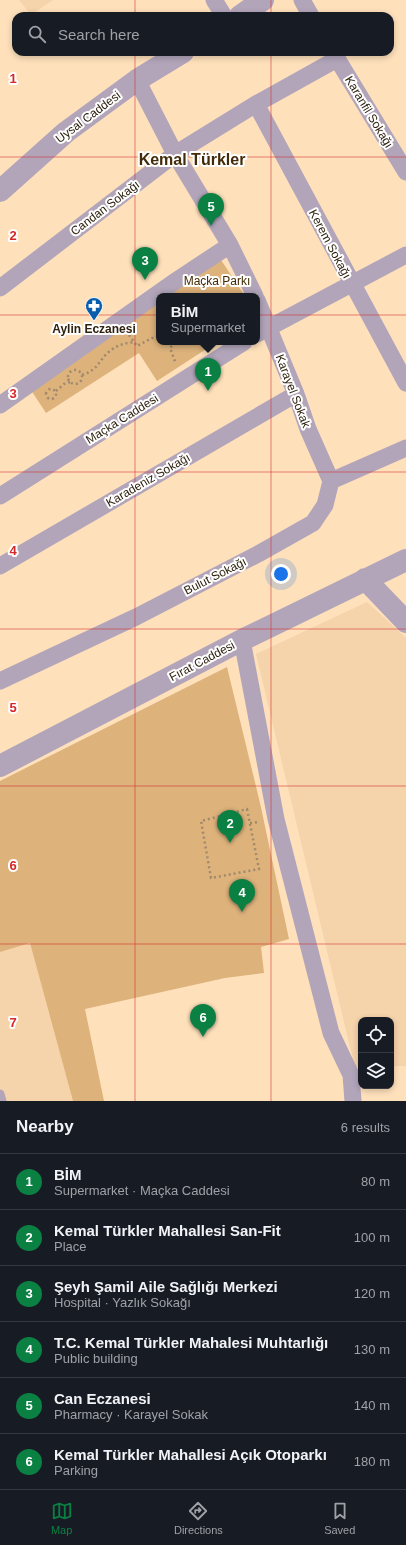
<!DOCTYPE html>
<html lang="en">
<head>
<meta charset="utf-8">
<style>
	:root { --surface:#171b24; --page:#20242c; --text:#f1f3f6; --muted:#9ea1a6; --line:#363941; --accent:#0b8043 }
	body { margin:0; font-family:Arial,sans-serif; background:var(--page); color:var(--text) }
	.controls { position:absolute; right:12px; bottom:12px; display:grid; overflow:hidden; border-radius:8px; box-shadow:0 2px 6px #0003 }
	.controls button { width:36px; height:36px; display:grid; place-items:center; padding:0; border:0; border-bottom:1px solid var(--line); background:var(--surface); color:var(--text); font:20px sans-serif }
	.you { position:absolute; left:281px; top:574px; width:14px; height:14px; margin:-10px; border:3px solid #fff; border-radius:50%; background:#1a73e8; box-shadow:0 0 0 6px #1a73e833 }
	.badge { display:grid; place-items:center; width:26px; height:26px; border-radius:50%; background:var(--accent); color:#fff; font-size:13px; font-weight:700 }
	.pin { position:absolute; translate:-50% -33px; filter:drop-shadow(0 1px 2px #0008) }
	.pin::after { content:''; position:absolute; top:21px; width:14px; height:12px; background:inherit; clip-path:polygon(0 0,100% 0,50% 100%) }
	.popup { position:absolute; left:156px; top:293px; width:104px; height:52px; box-sizing:border-box; display:grid; place-content:center; border-radius:8px; background:var(--surface); filter:drop-shadow(0 1px 3px #0005); font-size:13px; white-space:nowrap; color:var(--muted) }
	.popup b { font-size:15px; color:var(--text) }
	.popup::after { content:''; position:absolute; left:50%; top:100%; margin-left:-8px; border:8px solid transparent; border-top-color:var(--surface) }
	.list { margin:0; padding:0; list-style:none }
	h2 { display:flex; justify-content:space-between; align-items:center; height:52px; margin:0; padding:0 16px; font-size:17px }
	h2 small { font-size:13px; font-weight:400; color:var(--muted) }
	.list li { display:grid; grid-template-columns:26px 1fr auto; gap:12px; align-items:center; box-sizing:border-box; height:56px; padding:0 16px; border-top:1px solid var(--line) }
	.list b { display:block; font-size:15px; white-space:nowrap }
	.list p { margin:0; font-size:13px; white-space:nowrap; color:var(--muted) }
	.list em { font-size:13px; font-style:normal; color:var(--muted) }
	.icon { flex:none; width:22px; height:22px; fill:none; stroke:currentColor; stroke-width:2; stroke-linecap:round; stroke-linejoin:round }
	.map { position:relative; flex:none; width:406px; height:1101px; overflow:hidden }
	.search { position:absolute; background:var(--surface); box-shadow:0 2px 6px #0003; left:12px; right:12px; top:12px; height:44px; display:flex; align-items:center; gap:10px; box-sizing:border-box; padding:0 14px; border-radius:12px; color:var(--muted); font-size:15px }
	.sheet { height:388px; background:var(--surface) }
	nav { display:flex; justify-content:space-around; align-items:center; box-sizing:border-box; height:56px; border-top:1px solid var(--line); background:var(--surface); font-size:11px; color:var(--muted) }
	nav a { display:grid; justify-items:center; gap:2px }
	nav .on { color:var(--accent) }
	.map>svg:first-child { display:block }
	.built { fill:#f5d3ab }
	.green { fill:#ddb27b }
	.lines { fill:none; stroke-linecap:round; stroke-linejoin:round }
	.path { stroke:#a0896d; stroke-width:2.5; stroke-dasharray:2 3; stroke-linecap:butt }
	.service { stroke:#b2a5ba; stroke-width:9 }
	.minor { stroke:#b2a5ba; stroke-width:17 }
	.tertiary { stroke:#b2a5ba; stroke-width:22 }
	.grid { fill:none; stroke:#d62828; stroke-width:1; stroke-opacity:0.55 }
	.labels { text-anchor:middle; dominant-baseline:central; stroke-width:4; stroke-linejoin:round; paint-order:stroke }
	.street-label { font-size:12px; fill:#2e210f; stroke:#fff }
	.park-label { font-size:12px; fill:#422902; stroke:#fff }
	.poi-label { font-size:12px; font-weight:bold; fill:#2e210f; stroke:#fff }
	.district-label { font-size:16px; font-weight:bold; fill:#422b08; stroke:#fff }
	.grid-label { font-size:13px; text-anchor:middle; font-weight:bold; fill:#d62828; stroke:#fff; stroke-width:4; stroke-linejoin:round; paint-order:stroke }
</style>
</head>
<body>
<div class="map">
<svg width="406" height="1101" viewBox="0 0 406 1101">
	<rect width="100%" height="100%" fill="#fee0bb"/>
	<path class="built" d="M19 0H53L31 15Z
		M367 602 406 638V1066H391V1020H361V1067L355 1068 256 654Z
		M30 943 73 1101H0V952Z"/>
	<path class="green" d="M221 260 245 296H167Z
		M159 301V342H217L157 381 139 353 46 413 29 387Z
		M227 667 260 803 289 939 261 947 264 973 225 978 85 1009 104 1101H73L30 943 0 952V781Z"/>
	<g class="lines">
		<path class="path" d="M129 335 137 346 152 338H159
			M175 342 170 348 176 364
			M68 377a7 7 0 1 1 14 0a7 7 0 1 1-14 0Z
			M82 375C100 369 98 360 110 351 117 345 125 343 134 342
			M46 394a5 5 0 1 1 10 0a5 5 0 1 1-10 0Z
			M56 391 64 384 70 382
			M247 809 259 869 211 878 201 821Z
			M250 823 259 822"/>
		<path class="service" d="M0 1094 2 1101"/>
		<path class="minor" d="M214 0 224 16
			M302 0 311 16
			M333 52 406 172
			M137 80 175 154 230 245 255 296
			M256 104 406 383
			M0 288 175 154 256 104 337 59
			M257 300 296 394 308 429 331 481
			M257 334 406 255
			M0 405 177 280 230 245
			M0 496 244 342
			M0 566 296 394
			M242 640 276 819 331 1033 351 1075 353 1101
			M0 681 136 617 258 554 313 523 325 505 331 481 406 448"/>
		<path class="tertiary" d="M240 16 263 0
			M0 191 66 132 137 80 183 52
			M365 579 406 622
			M0 766 242 640 406 560"/>
	</g>
	<path class="grid" d="M135 0V16M271 0V16M135 52V1101M271 52V1101M0 157H406M0 315H406M0 472H406M0 629H406M0 786H406M0 944H406"/>
	<defs>
		<symbol id="pharmacy-pin" viewBox="-11 -11 22 30"><path d="M0 17L-7.5 6A9.5 9.5 0 1 1 7.5 6Z" fill="#085eac" stroke="#fff"/><path d="M-2-6h4v4h4v4h-4v4h-4v-4h-4v-4h4Z" fill="#fff"/></symbol>
	</defs>
	<g fill-rule="evenodd">
		<use href="#pharmacy-pin" x="84" y="296" width="20" height="27"/>
	</g>
	<g class="labels">
		<g class="street-label">
			<text transform="translate(369 112) rotate(59)">Karanfil Sokağı</text>
			<text transform="translate(88 117) rotate(-37)">Uysal Caddesi</text>
			<text transform="translate(105 208) rotate(-37)">Candan Sokağı</text>
			<text transform="translate(330 244) rotate(62)">Kerem Sokağı</text>
			<text transform="translate(293 391) rotate(69)">Karayel Sokak</text>
			<text transform="translate(122 419) rotate(-32)">Maçka Caddesi</text>
			<text transform="translate(148 480) rotate(-30)">Karadeniz Sokağı</text>
			<text transform="translate(215 576) rotate(-27)">Bulut Sokağı</text>
			<text transform="translate(202 661) rotate(-28)">Fırat Caddesi</text>
		</g>
		<g class="park-label">
			<text x="217" y="281">Maçka Parkı</text>
		</g>
		<g class="poi-label">
			<text x="94" y="329">Aylin Eczanesi</text>
		</g>
		<g class="district-label">
			<text x="192" y="159">Kemal Türkler</text>
		</g>
	</g>
	<g class="grid-label">
		<text x="13" y="83">1</text>
		<text x="13" y="240">2</text>
		<text x="13" y="398">3</text>
		<text x="13" y="555">4</text>
		<text x="13" y="712">5</text>
		<text x="13" y="870">6</text>
		<text x="13" y="1027">7</text>
	</g>
</svg>
<div class="controls">
<button><svg class="icon" aria-label="locate" viewBox="0 0 24 24"><circle cx="12" cy="12" r="6"/><path d="M12 2v4M12 18v4M2 12h4M18 12h4"/></svg></button>
<button><svg class="icon" aria-label="layers" viewBox="0 0 24 24"><path d="M12 4l9 5-9 5-9-5zM3 14l9 5 9-5"/></svg></button>
</div>
<div class="you"></div>
<div class="pin badge" style="left:208px;top:391px">1</div>
<div class="popup"><b>BİM</b>Supermarket</div>
<div class="pin badge" style="left:230px;top:843px">2</div>
<div class="pin badge" style="left:145px;top:280px">3</div>
<div class="pin badge" style="left:242px;top:912px">4</div>
<div class="pin badge" style="left:211px;top:226px">5</div>
<div class="pin badge" style="left:203px;top:1037px">6</div>
<div class="search"><svg class="icon" aria-label="search" viewBox="0 0 24 24"><circle cx="10" cy="10" r="6"/><path d="M15 15l6 6"/></svg>Search here</div>
</div>
<section class="sheet">
<h2>Nearby<small>6 results</small></h2>
<ul class="list">
<li><span class="badge">1</span><div><b>BİM</b><p>Supermarket · Maçka Caddesi</p></div><em>80 m</em></li>
<li><span class="badge">2</span><div><b>Kemal Türkler Mahallesi San-Fit</b><p>Place</p></div><em>100 m</em></li>
<li><span class="badge">3</span><div><b>Şeyh Şamil Aile Sağlığı Merkezi</b><p>Hospital · Yazlık Sokağı</p></div><em>120 m</em></li>
<li><span class="badge">4</span><div><b>T.C. Kemal Türkler Mahalesi Muhtarlığı</b><p>Public building</p></div><em>130 m</em></li>
<li><span class="badge">5</span><div><b>Can Eczanesi</b><p>Pharmacy · Karayel Sokak</p></div><em>140 m</em></li>
<li><span class="badge">6</span><div><b>Kemal Türkler Mahallesi Açık Otoparkı</b><p>Parking</p></div><em>180 m</em></li>
</ul>
</section>
<nav>
<a class="on"><svg class="icon" aria-label="map" viewBox="0 0 24 24"><path d="M3 6l6-2 6 2 6-2v14l-6 2-6-2-6 2zM9 4v14M15 6v14"/></svg>Map</a>
<a><svg class="icon" aria-label="directions" viewBox="0 0 24 24"><path d="M12 3l9 9-9 9-9-9zM9 14v-3h6M13 9l2 2-2 2"/></svg>Directions</a>
<a><svg class="icon" aria-label="saved" viewBox="0 0 24 24"><path d="M7 4h10v16l-5-4-5 4z"/></svg>Saved</a>
</nav>
</body>
</html>
